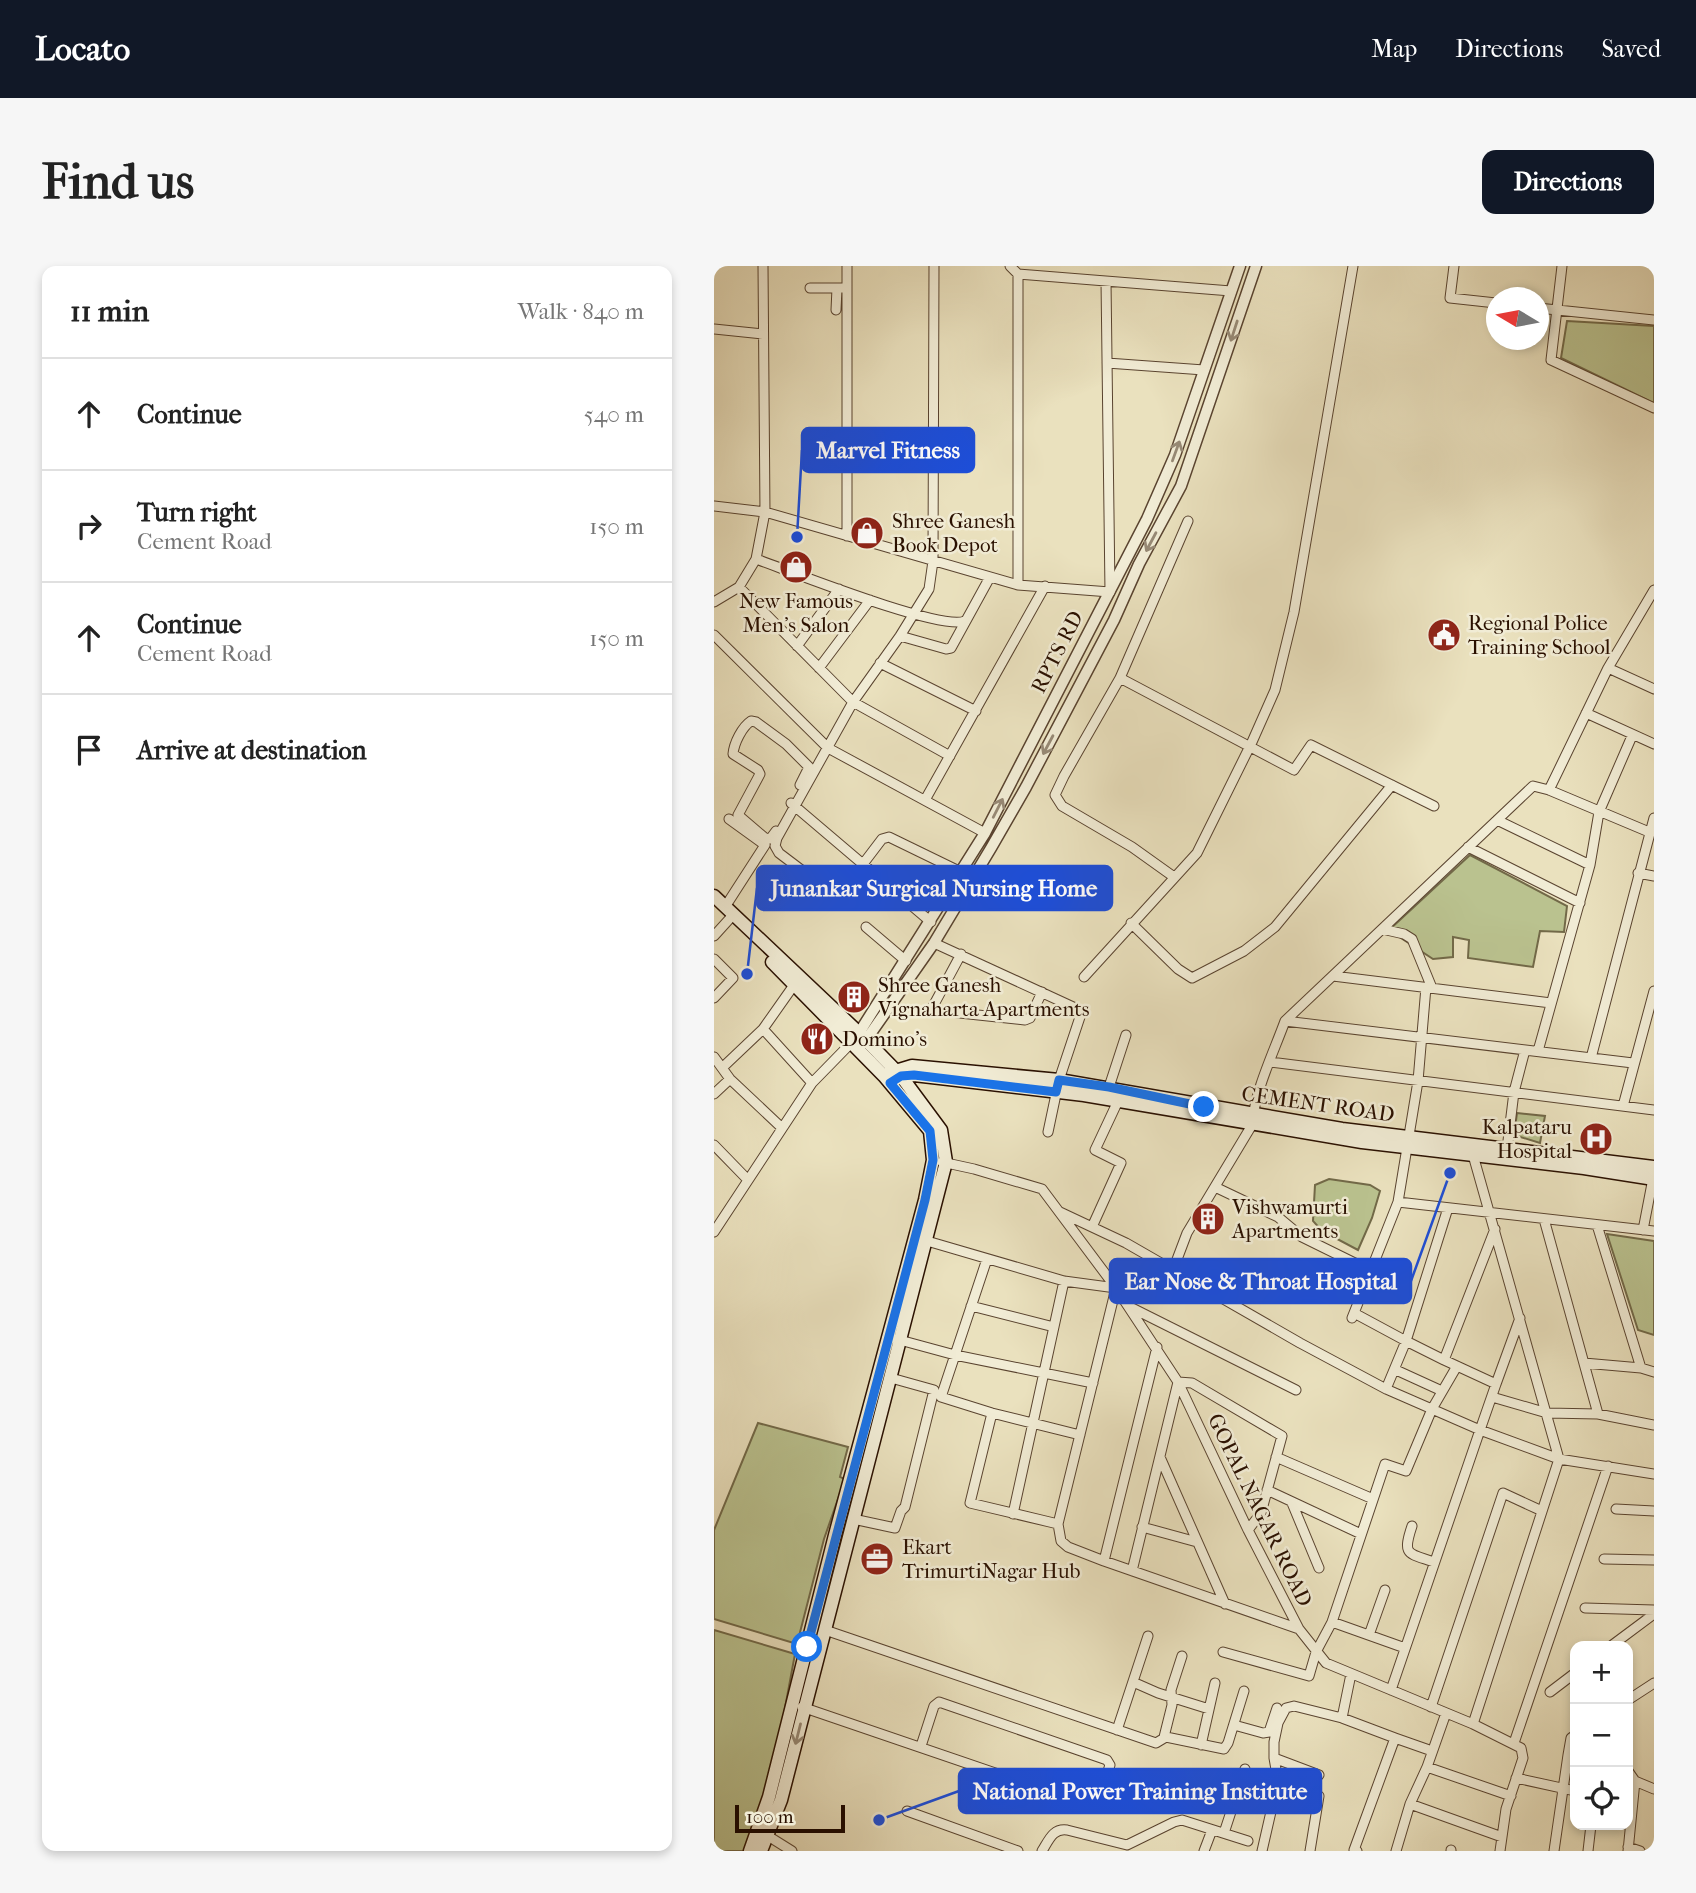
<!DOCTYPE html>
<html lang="en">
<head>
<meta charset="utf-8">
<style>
	:root { --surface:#fff; --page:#f6f6f6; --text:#222; --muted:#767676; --line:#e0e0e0; --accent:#111827 }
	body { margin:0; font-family:"IM FELL French Canon",serif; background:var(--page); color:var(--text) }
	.controls { position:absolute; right:21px; bottom:21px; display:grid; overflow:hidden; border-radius:14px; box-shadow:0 4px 10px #0003 }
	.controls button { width:63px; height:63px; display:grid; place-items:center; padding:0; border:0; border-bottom:2px solid var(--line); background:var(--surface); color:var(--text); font:35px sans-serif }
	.compass { position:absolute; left:772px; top:21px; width:63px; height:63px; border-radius:50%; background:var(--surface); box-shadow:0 4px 10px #0003; rotate:280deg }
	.scale { position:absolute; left:21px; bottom:18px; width:110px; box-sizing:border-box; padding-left:7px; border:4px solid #2a1000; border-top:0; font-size:19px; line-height:24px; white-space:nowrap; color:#2a1000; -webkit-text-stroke:5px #f1ecd5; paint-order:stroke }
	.stop { position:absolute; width:21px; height:21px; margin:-16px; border:5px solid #1a73e8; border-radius:50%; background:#fff }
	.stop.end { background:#1a73e8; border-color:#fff; box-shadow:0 2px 7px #0008 }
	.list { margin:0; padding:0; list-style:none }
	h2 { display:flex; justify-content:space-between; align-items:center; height:91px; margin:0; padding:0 28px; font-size:30px }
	h2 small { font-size:23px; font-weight:400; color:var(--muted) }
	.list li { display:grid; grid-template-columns:46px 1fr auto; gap:21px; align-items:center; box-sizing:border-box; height:112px; padding:0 28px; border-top:2px solid var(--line) }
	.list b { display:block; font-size:26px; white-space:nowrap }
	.list p { margin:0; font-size:23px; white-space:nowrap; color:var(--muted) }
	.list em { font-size:23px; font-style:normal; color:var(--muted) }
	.icon { flex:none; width:38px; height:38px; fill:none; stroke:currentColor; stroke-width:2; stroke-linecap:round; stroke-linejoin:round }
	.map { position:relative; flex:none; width:940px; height:1585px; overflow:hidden; border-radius:14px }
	header { display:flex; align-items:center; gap:42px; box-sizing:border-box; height:98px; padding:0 35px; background:var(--accent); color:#fff }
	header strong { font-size:33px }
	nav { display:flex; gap:38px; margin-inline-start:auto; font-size:24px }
	.intro { display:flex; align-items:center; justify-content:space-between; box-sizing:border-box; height:168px; padding:0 42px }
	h1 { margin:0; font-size:49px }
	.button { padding:18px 32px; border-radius:14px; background:var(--accent); color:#fff; font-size:24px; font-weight:700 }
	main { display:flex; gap:42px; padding:0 42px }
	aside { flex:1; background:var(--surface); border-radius:14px; box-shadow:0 4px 10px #0003 }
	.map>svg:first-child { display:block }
	.green { fill:#bac28f; stroke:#726948; stroke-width:2 }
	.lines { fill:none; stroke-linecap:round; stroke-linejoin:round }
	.minor-casing { stroke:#5a4430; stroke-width:11 }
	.tertiary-casing { stroke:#5a4430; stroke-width:13 }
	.secondary-casing { stroke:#2a1000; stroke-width:15 }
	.minor { stroke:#f1ecd5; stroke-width:9 }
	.tertiary { stroke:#f1ecd5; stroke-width:10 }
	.secondary { stroke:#f1ecd5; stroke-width:12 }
	.oneway { stroke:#978975 }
	.route { stroke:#1a73e8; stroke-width:9 }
	.labels { text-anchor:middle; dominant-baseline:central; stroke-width:5; stroke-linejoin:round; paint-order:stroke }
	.poi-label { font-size:21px; fill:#2a1000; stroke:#f1ecd5; text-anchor:start }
	.street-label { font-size:21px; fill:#2a1000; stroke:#f1ecd5 }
	.leader { fill:none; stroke:#1d4ed8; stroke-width:2.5 }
	.callout-dot { fill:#1d4ed8; stroke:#f1ecd5; stroke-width:2.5 }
	.callout { fill:#1d4ed8; stroke:#1d4ed8; stroke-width:2.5 }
	.callout-label { font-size:23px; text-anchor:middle; font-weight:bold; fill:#fff }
</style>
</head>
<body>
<header>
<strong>Locato</strong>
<nav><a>Map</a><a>Directions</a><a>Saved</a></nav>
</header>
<div class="intro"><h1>Find us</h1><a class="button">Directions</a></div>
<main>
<aside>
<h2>11 min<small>Walk · 840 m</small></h2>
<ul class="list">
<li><svg class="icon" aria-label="ahead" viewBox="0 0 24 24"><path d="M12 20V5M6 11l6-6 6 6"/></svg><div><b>Continue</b></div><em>540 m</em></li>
<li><svg class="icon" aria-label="right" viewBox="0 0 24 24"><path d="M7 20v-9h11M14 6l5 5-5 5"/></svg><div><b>Turn right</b><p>Cement Road</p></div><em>150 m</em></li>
<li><svg class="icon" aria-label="ahead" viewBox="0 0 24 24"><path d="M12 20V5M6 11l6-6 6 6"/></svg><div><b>Continue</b><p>Cement Road</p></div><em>150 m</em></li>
<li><svg class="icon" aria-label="arrive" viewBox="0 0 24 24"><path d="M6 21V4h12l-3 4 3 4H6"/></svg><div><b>Arrive at destination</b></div></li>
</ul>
</aside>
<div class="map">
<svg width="940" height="1585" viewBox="0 0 940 1585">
	<rect width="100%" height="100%" fill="#eae1be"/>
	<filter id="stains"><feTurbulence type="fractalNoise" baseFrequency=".00286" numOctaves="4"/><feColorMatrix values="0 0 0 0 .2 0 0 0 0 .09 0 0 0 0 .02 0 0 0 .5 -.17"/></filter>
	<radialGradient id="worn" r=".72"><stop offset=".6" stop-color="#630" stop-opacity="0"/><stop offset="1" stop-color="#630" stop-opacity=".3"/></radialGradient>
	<path class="green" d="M853 55 940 60V137L847 92Z
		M756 589 853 640 850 666 826 665 819 701 754 692 755 674 739 671V691L719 693 675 664Z
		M803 847 831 850 826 877 800 869Z
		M615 913 656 919 666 925 658 952 644 984 608 965 599 955 601 919Z
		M893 968 940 975V1069L924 1064Z
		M44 1157 134 1181 126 1211 131 1213 110 1273 83 1378 0 1353V1264Z
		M0 1364 81 1388 63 1485 32 1585H0Z"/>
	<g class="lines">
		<defs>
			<path id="minor" d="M133 0V270
				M296 0 304 8 517 25
				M740 0 736 32 782 37
				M848 0 837 94 940 142
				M304 8V319
				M96 22H133
				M824 42 940 54
				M122 44 123 22
				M0 63 49 68
				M393 97 490 104
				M0 240 51 246 304 319 396 326 392 15
				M42 293C76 305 226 365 251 355
				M25 321 139 436 236 490
				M0 336 25 321 42 293 51 246 49 0
				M0 369 114 482 271 567
				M186 370 232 383 237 382 276 311
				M83 380 125 323
				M166 397 262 445
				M105 402 156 334
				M894 402 940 423
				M406 412 580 504 597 479 720 540
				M872 447 940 478
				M835 524 894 402 940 324
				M211 534 331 320
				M77 537 217 656
				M783 554 876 599
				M62 565 56 573 51 572 24 549 46 508 44 504 19 488C20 477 28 461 37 455L42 456 72 478 95 501 86 519
				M754 581 866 637
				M149 598 168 573 175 571 247 606
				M924 607 940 610
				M460 611 418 581 348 540 341 529 350 510 406 412 474 255
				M98 612 65 587 61 580 63 572 139 436 186 370 215 323 219 295 220 0
				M11 641 51 579 15 553
				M417 657 464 703 478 712 530 685 561 661 678 519
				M152 661 192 695
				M668 663 690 668 698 673 718 722
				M0 670 19 649
				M220 677 368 745 345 814 334 866
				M247 688 217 744 311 754 316 752 328 726
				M0 693 19 712 0 732
				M619 710 837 737
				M370 711 483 587 538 476 561 424 580 346 639 0
				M571 755 919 797
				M49 763 98 817
				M824 785 876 599 885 546 918 470
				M0 791 16 813 68 862
				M877 792 940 552
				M556 796 940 844
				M9 801 49 763 80 719
				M395 821 412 769
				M0 828 16 813
				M909 840 940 725
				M0 879 34 914
				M793 883 800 826 811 784
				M228 896 260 903 328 923 402 1022 464 1116 534 1264 585 1363 612 1397 759 1458 807 1482 809 1492 792 1543 786 1585
				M501 921 564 951 588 971 657 1005
				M684 936 940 965
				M346 946 412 977 459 1004 473 967 538 859C541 824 559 788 571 755L819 520 835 524 935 566
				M830 953 884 1148
				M883 959 927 1102
				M378 961 407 897 381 884 404 835
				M929 964 940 907
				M0 966 98 817 141 773
				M213 975 350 1015 402 1022 344 1258 347 1275 354 1281 390 1295 585 1363
				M273 993 227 1131 278 1147 366 1169
				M459 1004 586 1077 672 1123 766 1164 782 1118 730 1094 781 963
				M257 1040 340 1061
				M416 1041 582 1124
				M640 1047 692 1075 672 1123
				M638 1052 684 936 704 815 712 721
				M182 1073 241 1089 379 1117
				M730 1094 692 1075 734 942
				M870 1097 927 1102 940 1106
				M682 1104 728 1125
				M782 1118 806 1052
				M778 1131 833 1147 884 1148 940 1159
				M278 1147 256 1237 344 1258
				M446 1191 511 1338
				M562 1191 659 1233
				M553 1224 647 1268
				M578 1237 605 1302
				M902 1243 940 1245
				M299 1248 350 1015
				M139 1253 181 1262 187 1245 191 1241 220 1124 177 1112
				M698 1260C688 1290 694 1287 720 1296
				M428 1261 483 1276
				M890 1293 940 1294
				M390 1295 443 1081
				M418 1305 464 1116 478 1117 568 1170 547 1247 534 1264
				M871 1342 940 1344
				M618 1356 671 1198 692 1205 718 1143 743 1100
				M111 1364 442 1477 452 1471 510 1483 514 1477 530 1425
				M655 1369 671 1324
				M897 1380 940 1348
				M509 1386 595 1410 602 1386 618 1356 691 1382
				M419 1416 444 1427 495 1443
				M677 1424 766 1164 845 1193 940 1208
				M836 1426 861 1407
				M914 1434 940 1417
				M88 1441 378 1540 383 1539 396 1499 393 1494 225 1436 220 1440 207 1480
				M717 1441 789 1227 828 1245
				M732 1447 713 1501 797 1530
				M628 1452 637 1408
				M759 1458 845 1193 759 889
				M520 1459 549 1467 555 1466 563 1442
				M403 1464 434 1370
				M861 1469 857 1472 854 1489 861 1490
				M450 1471 458 1439 457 1424 468 1390
				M681 1472 718 1485
				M800 1477 894 1200
				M487 1479 501 1417
				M560 1492 605 1509
				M914 1505 921 1515 940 1523
				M802 1512 861 1525
				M696 1538 788 1571
				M193 1545 304 1585
				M510 1567 531 1503
				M54 1570 78 1585
				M914 1581 926 1585
				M328 1585C335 1574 339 1562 353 1564L413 1579 460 1556 468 1554 534 1575
				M490 1585 498 1564
				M548 1585 564 1515 560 1492V1476L564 1457 572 1442 580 1440 628 1452 681 1472 640 1584 643 1585
				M596 1585 605 1530
				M682 1585 696 1538 713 1501
				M737 1585V1584
				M840 1585 854 1489
				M874 1585 877 1559
				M914 1585 921 1515"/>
			<path id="tertiary" d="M145 767 271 567 433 253 461 189 526 0
				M152 774 220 677 277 582 312 521 400 354 425 298 467 220 542 0"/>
			<path id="secondary" d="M0 630 145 767 187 810 227 864 232 896 67 1534 47 1585
				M175 807 198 800 345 814 628 863 940 901
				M182 813 200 809 370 829 648 876 870 902 940 913
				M36 1585 55 1531 121 1269 211 934 219 894 216 865 170 810 58 696"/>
		</defs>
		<use href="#minor" class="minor-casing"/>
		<use href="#tertiary" class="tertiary-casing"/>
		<use href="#secondary" class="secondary-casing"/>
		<use href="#minor" class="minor"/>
		<use href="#tertiary" class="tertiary"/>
		<use href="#secondary" class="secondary"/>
	</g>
	<defs><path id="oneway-shaft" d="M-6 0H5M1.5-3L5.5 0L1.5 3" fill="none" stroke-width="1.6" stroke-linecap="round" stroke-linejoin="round" transform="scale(1.75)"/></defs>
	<g class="oneway">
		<use href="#oneway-shaft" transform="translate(520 65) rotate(108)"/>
		<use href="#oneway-shaft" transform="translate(462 185) rotate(-70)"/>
		<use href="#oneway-shaft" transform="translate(437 276) rotate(118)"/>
		<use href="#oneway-shaft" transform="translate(334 479) rotate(118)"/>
		<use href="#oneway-shaft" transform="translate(284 542) rotate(-63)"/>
		<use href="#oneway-shaft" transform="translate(84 1468) rotate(104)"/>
	</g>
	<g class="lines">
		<path class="route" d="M93 1381 211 934 219 894 216 865 176 817 187 810 200 809 342 826 345 814 395 821 490 841"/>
	</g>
	<defs>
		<symbol id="shop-disc" viewBox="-11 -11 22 22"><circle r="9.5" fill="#8f2418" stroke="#f1ecd5"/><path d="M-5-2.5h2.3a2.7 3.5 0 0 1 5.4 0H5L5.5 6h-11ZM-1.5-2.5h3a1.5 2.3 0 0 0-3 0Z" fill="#fff"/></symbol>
		<symbol id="civic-disc" viewBox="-11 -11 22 22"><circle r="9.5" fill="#8f2418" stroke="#f1ecd5"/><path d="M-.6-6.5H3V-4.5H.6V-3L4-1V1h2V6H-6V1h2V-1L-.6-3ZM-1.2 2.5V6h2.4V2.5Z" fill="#fff"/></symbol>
		<symbol id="building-disc" viewBox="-11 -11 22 22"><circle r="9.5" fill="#8f2418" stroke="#f1ecd5"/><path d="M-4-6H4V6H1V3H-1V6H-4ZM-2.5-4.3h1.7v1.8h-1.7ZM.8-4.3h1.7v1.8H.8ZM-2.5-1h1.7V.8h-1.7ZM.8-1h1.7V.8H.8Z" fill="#fff"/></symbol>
		<symbol id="restaurant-disc" viewBox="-11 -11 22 22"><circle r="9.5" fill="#8f2418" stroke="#f1ecd5"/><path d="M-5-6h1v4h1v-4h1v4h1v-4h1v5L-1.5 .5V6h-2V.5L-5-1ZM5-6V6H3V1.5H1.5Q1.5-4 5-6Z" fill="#fff"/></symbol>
		<symbol id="hospital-disc" viewBox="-11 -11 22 22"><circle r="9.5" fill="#8f2418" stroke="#f1ecd5"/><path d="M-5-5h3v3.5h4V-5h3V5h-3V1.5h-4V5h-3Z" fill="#fff"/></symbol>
		<symbol id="office-disc" viewBox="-11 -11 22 22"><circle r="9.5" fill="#8f2418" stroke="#f1ecd5"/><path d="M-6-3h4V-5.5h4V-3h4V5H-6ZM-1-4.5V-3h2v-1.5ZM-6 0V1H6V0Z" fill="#fff"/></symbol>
	</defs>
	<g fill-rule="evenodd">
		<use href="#shop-disc" x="134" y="248" width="38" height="38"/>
		<use href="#shop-disc" x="63" y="282" width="38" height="38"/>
		<use href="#civic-disc" x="711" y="350" width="38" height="38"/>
		<use href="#building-disc" x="121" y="712" width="38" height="38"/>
		<use href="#restaurant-disc" x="84" y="754" width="38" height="38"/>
		<use href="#hospital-disc" x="863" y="854" width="38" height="38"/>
		<use href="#building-disc" x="475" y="934" width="38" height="38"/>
		<use href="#office-disc" x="144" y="1274" width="38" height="38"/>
	</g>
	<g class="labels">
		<g class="poi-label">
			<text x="178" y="255">Shree Ganesh<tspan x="178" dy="24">Book Depot</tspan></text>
			<text x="82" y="335" text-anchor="middle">New Famous<tspan x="82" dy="24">Men's Salon</tspan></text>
			<text x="754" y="357">Regional Police<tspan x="754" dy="24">Training School</tspan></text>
			<text x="164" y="719">Shree Ganesh<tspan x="164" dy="24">Vignaharta Apartments</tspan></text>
			<text x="128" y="773">Domino's</text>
			<text x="858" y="861" text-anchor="end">Kalpataru<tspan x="858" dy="24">Hospital</tspan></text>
			<text x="518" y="941">Vishwamurti<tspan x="518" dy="24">Apartments</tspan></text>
			<text x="188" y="1281">Ekart<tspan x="188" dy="24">TrimurtiNagar Hub</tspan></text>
		</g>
		<g class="street-label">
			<text transform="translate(343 386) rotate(-63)">RPTS RD</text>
			<text transform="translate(604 838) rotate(8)">CEMENT ROAD</text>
			<text transform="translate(546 1244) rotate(64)">GOPAL NAGAR ROAD</text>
		</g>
	</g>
	<path class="leader" d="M83 271L88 184M33 708L43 622M736 907L697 1015M165 1554L245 1525"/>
	<g class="callout-dot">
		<circle cx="83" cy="271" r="7"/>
		<circle cx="33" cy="708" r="7"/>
		<circle cx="736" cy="907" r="7"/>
		<circle cx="165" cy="1554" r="7"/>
	</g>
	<g class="callout">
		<rect x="88" y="162" width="172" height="44" rx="7"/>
		<rect x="43" y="600" width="355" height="44" rx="7"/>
		<rect x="396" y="993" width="301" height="44" rx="7"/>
		<rect x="245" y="1503" width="362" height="44" rx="7"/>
	</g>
	<g class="callout-label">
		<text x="174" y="192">Marvel Fitness</text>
		<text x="220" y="630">Junankar Surgical Nursing Home</text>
		<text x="547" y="1023">Ear Nose &amp; Throat Hospital</text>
		<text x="426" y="1533">National Power Training Institute</text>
	</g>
	<rect width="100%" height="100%" filter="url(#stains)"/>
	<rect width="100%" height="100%" fill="url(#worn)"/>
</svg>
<div class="controls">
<button>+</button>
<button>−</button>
<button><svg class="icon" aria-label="locate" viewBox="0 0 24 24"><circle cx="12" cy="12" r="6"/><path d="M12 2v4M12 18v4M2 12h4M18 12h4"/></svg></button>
</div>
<svg class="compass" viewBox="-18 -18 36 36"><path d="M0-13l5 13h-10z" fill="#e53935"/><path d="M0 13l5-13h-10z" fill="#767676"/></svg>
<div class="scale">100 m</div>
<div class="stop" style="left:93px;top:1381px"></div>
<div class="stop end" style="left:490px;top:841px"></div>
</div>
</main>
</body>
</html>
